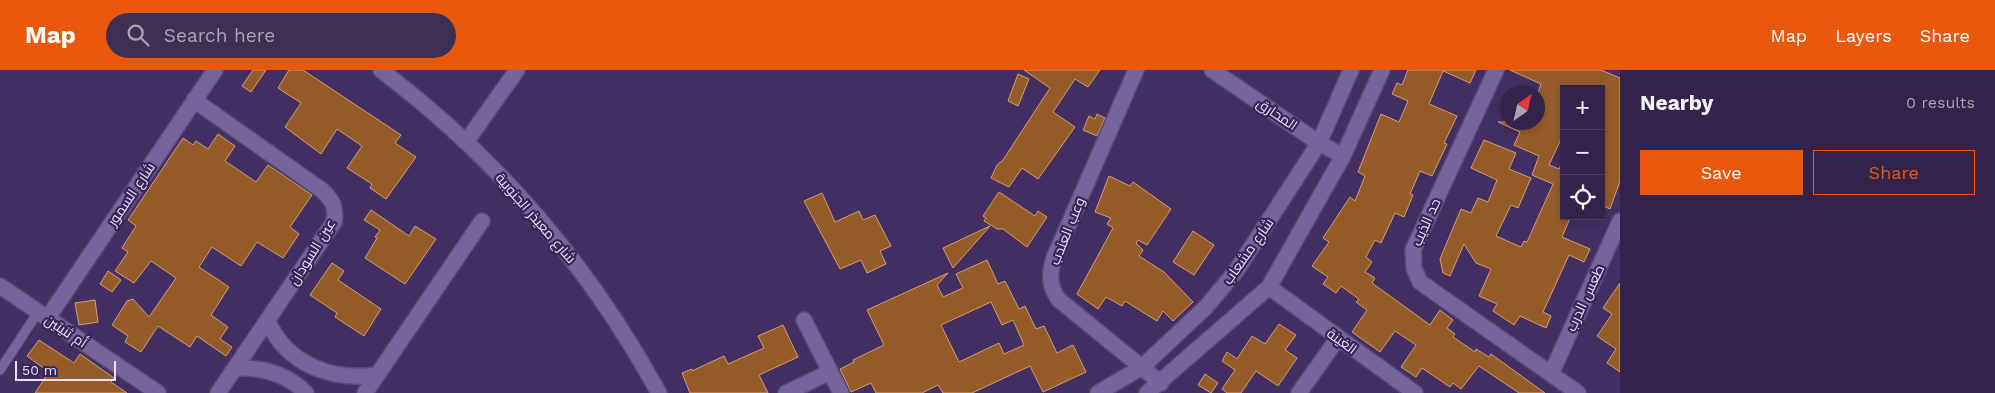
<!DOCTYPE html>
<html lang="en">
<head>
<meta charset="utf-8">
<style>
	:root { --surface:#33234a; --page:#3e2f54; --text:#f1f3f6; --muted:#a9a4b5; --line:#4e4062; --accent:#ea580c }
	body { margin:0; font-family:"Work Sans",Cairo,sans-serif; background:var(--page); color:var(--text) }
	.controls { position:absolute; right:15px; top:15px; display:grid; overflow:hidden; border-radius:0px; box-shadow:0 2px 8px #0003 }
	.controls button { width:45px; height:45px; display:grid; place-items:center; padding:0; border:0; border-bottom:1px solid var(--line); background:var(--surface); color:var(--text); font:25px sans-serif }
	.compass { position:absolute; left:1500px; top:15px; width:45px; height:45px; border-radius:50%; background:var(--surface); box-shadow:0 2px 8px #0003; rotate:34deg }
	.scale { position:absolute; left:15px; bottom:12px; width:101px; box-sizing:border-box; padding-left:5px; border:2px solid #eae2fc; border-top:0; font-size:14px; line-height:18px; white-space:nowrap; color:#eae2fc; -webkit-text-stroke:4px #392558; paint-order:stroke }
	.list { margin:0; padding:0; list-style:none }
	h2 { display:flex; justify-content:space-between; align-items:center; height:65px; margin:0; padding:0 20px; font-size:21px }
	h2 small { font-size:16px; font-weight:400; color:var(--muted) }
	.actions { display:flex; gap:10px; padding:15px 20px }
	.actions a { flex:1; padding:11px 0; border:1px solid var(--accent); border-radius:0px; text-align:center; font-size:18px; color:var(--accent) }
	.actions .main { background:var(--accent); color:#fff }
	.icon { flex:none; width:28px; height:28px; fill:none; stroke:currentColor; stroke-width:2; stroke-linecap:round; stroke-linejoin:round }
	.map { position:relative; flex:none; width:1620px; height:323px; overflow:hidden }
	header { display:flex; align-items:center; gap:30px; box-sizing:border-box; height:70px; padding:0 25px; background:var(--accent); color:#fff }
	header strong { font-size:24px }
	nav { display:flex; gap:28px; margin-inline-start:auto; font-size:18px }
	.search { width:350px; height:45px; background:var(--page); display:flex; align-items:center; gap:12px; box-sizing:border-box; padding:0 18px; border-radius:28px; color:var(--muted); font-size:19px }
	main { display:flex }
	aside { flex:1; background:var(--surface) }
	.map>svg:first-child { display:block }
	.building { fill:#945c29; stroke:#d69e71; fill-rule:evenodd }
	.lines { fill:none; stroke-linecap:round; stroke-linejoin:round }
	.service-casing { stroke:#5c4a76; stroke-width:11 }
	.minor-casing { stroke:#5c4a76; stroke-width:18 }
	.tertiary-casing { stroke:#5c4a76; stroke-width:18 }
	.service { stroke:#78649d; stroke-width:9 }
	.minor { stroke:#78649d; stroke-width:15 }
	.tertiary { stroke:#78649d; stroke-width:15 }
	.labels { text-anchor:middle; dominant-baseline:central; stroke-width:4.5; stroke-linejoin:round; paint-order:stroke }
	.street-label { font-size:14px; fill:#eae2fc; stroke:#392558 }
</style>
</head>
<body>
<header>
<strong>Map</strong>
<div class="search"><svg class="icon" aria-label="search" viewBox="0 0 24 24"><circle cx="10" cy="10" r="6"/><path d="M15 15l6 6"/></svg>Search here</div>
<nav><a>Map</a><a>Layers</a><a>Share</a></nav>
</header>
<main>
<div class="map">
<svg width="1620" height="323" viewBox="0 0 1620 323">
	<rect width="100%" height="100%" fill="#442f63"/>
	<path class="building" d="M253 0H266L251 22 242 16Z
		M289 0H303L401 65 395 73 416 87 386 129 370 118 372 114 347 98 362 76 337 59 321 84 285 57 301 33 278 18Z
		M1024 0H1100L1088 17 1075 9 1053 42 1075 57 1038 109 1022 98 1009 117 991 108 997 95 1003 90 1050 18Z
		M1408 0H1476L1470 13 1443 1 1429 34 1457 46 1444 73 1447 74 1432 106 1420 101 1410 124 1413 125 1404 147 1395 143 1381 173 1375 170 1366 187 1372 192 1365 202 1375 208 1372 213 1430 255 1440 240 1453 250 1447 258 1455 264 1453 267 1475 282 1476 279 1489 287 1491 284 1545 323H1519L1479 296 1461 319 1453 313 1450 317 1422 298 1416 307 1401 297 1416 275 1395 261 1380 282 1352 262 1367 240 1356 232 1359 229 1341 216 1336 223 1323 214 1328 207 1312 196 1329 172 1323 168 1350 127 1355 131 1365 106 1358 102 1381 44 1399 52 1408 31 1392 24 1397 13 1402 15Z
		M1510 0H1601L1620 8V111L1610 139 1601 135V19H1564V70L1561 69 1549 95 1559 99 1564 88V146H1571L1562 167 1590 179 1584 192 1569 185 1543 242 1551 246 1546 258 1520 246 1514 255 1493 241 1497 234 1479 226 1491 199 1476 193 1464 174 1450 206 1443 203 1440 189 1461 139 1471 143 1478 128 1488 132 1497 110 1471 98 1484 70 1516 83 1509 99 1531 108 1518 138 1511 135 1496 166 1521 177 1524 171 1527 172 1553 114 1532 105 1539 86 1514 75 1520 62 1498 52H1538V23L1541 14Z
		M1018 4 1029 9 1018 36 1008 31Z
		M1097 44 1105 48 1097 66 1083 60 1089 46 1095 49Z
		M218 64 235 76 225 91 256 112 268 95 312 125 290 157 299 164 283 188 257 172 241 196 212 177 199 197 229 217 211 245 228 257 220 269 232 277 226 286 197 266 190 277 158 256 141 282 125 272 128 266 112 255 127 231 133 229 149 247 176 208 151 191 134 213 115 201 128 182 122 178 136 156 128 150 183 68 193 75 196 71 208 79Z
		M1109 106 1130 116 1133 112 1171 139 1147 175 1138 170 1136 173 1143 180 1139 186 1164 202 1193 232 1173 251 1163 241 1157 251 1125 231 1122 236 1106 227 1098 239 1077 224 1113 158 1107 154 1111 148 1095 142Z
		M999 122 1035 146 1038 141 1047 147 1027 177 1003 159H997L984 151 986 148 983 146Z
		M822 123 835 152 859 141 863 150 875 145 891 176 880 181 886 194 867 203 861 190 840 199 804 131Z
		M371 140 409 166 415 156 436 169 405 214 365 188 377 168 375 167 380 160 364 150Z
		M990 156 953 198 943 178Z
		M1193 161 1214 175 1194 205 1173 192Z
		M987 190 998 214 1005 211 1019 239 1025 236 1036 259 1044 256 1057 283 1073 275 1086 302 1043 322 1030 296 972 323H943L938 315 922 323H876L871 313 851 322 840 299 854 292 853 290 884 275 867 240 948 203 937 215 943 227 963 218 956 204ZM991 232 1002 255 1013 250 1024 275 1004 284 999 273 959 292 941 255Z
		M332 193 344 201 338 210 381 239 364 266 335 247 337 243 310 225Z
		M108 201 121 210 112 222 100 214Z
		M1620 213V302L1607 293 1616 279 1597 266 1612 244 1603 238Z
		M95 230 98 252 79 255 75 233Z
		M1279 254 1296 265 1285 280 1297 288 1278 316 1256 301 1241 323H1227L1222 319 1235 300 1222 291 1227 282 1237 289 1252 266 1265 274Z
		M783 255 798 287 759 305 768 323H690L682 303 692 299V301L724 286 728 294 764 278 758 266Z
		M39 270 74 293 80 284 114 308 111 312 127 323H35L49 302 27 286Z
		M1205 304 1218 313 1211 323 1198 315Z"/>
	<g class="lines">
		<defs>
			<path id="service" d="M0 300 38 242"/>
			<path id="minor" d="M1136 0 1054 188C1049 204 1049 215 1058 229L1161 313
				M1212 0 1319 73 1343 86
				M1496 0 1413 180 1414 198 1420 212 1578 323
				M194 30 323 121C333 131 336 137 334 152L218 323
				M0 216 158 323
				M1269 217 1415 323
				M47 249 215 0
				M804 250 841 323
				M268 252C288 295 332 311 377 305
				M235 298C262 297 287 304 306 323
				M1551 304 1620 151
				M365 323 482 151
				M786 323 830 302
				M1098 323 1142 297 1206 237 1236 201 1319 73 1351 0
				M1147 323 1269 217 1343 86 1382 0
				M1299 323 1338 268"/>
			<path id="tertiary" d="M381 0C498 89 588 194 659 323
				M466 72 517 0"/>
		</defs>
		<use href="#service" class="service-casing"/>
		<use href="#minor" class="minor-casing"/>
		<use href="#tertiary" class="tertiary-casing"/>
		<use href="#service" class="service"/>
		<use href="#minor" class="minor"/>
		<use href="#tertiary" class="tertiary"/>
	</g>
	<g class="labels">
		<g class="street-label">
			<text transform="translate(1277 44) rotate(34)">المحارق</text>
			<text transform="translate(131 124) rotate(-56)">شارع السمور</text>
			<text transform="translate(536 148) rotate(49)">شارع معيذر الجنوبية</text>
			<text transform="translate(1426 152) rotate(-66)">حد الذيب</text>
			<text transform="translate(1067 161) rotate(-68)">وعب العندب</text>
			<text transform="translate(1248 181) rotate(-55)">شارع مشعاب</text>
			<text transform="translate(312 182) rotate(-58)">عين السودان</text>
			<text transform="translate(1585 228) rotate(-65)">طعس الدرب</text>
			<text transform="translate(66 261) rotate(34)">أم ثنيتين</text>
			<text transform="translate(1342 271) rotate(36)">الغينة</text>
		</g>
	</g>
</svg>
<div class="controls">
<button>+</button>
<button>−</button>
<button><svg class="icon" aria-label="locate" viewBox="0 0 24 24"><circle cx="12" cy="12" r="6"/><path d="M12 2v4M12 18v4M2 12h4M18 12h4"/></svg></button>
</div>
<svg class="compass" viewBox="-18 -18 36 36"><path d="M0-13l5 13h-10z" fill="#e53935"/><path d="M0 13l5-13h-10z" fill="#a9a4b5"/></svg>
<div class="scale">50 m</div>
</div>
<aside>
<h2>Nearby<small>0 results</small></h2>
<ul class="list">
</ul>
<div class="actions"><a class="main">Save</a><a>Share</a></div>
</aside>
</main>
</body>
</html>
